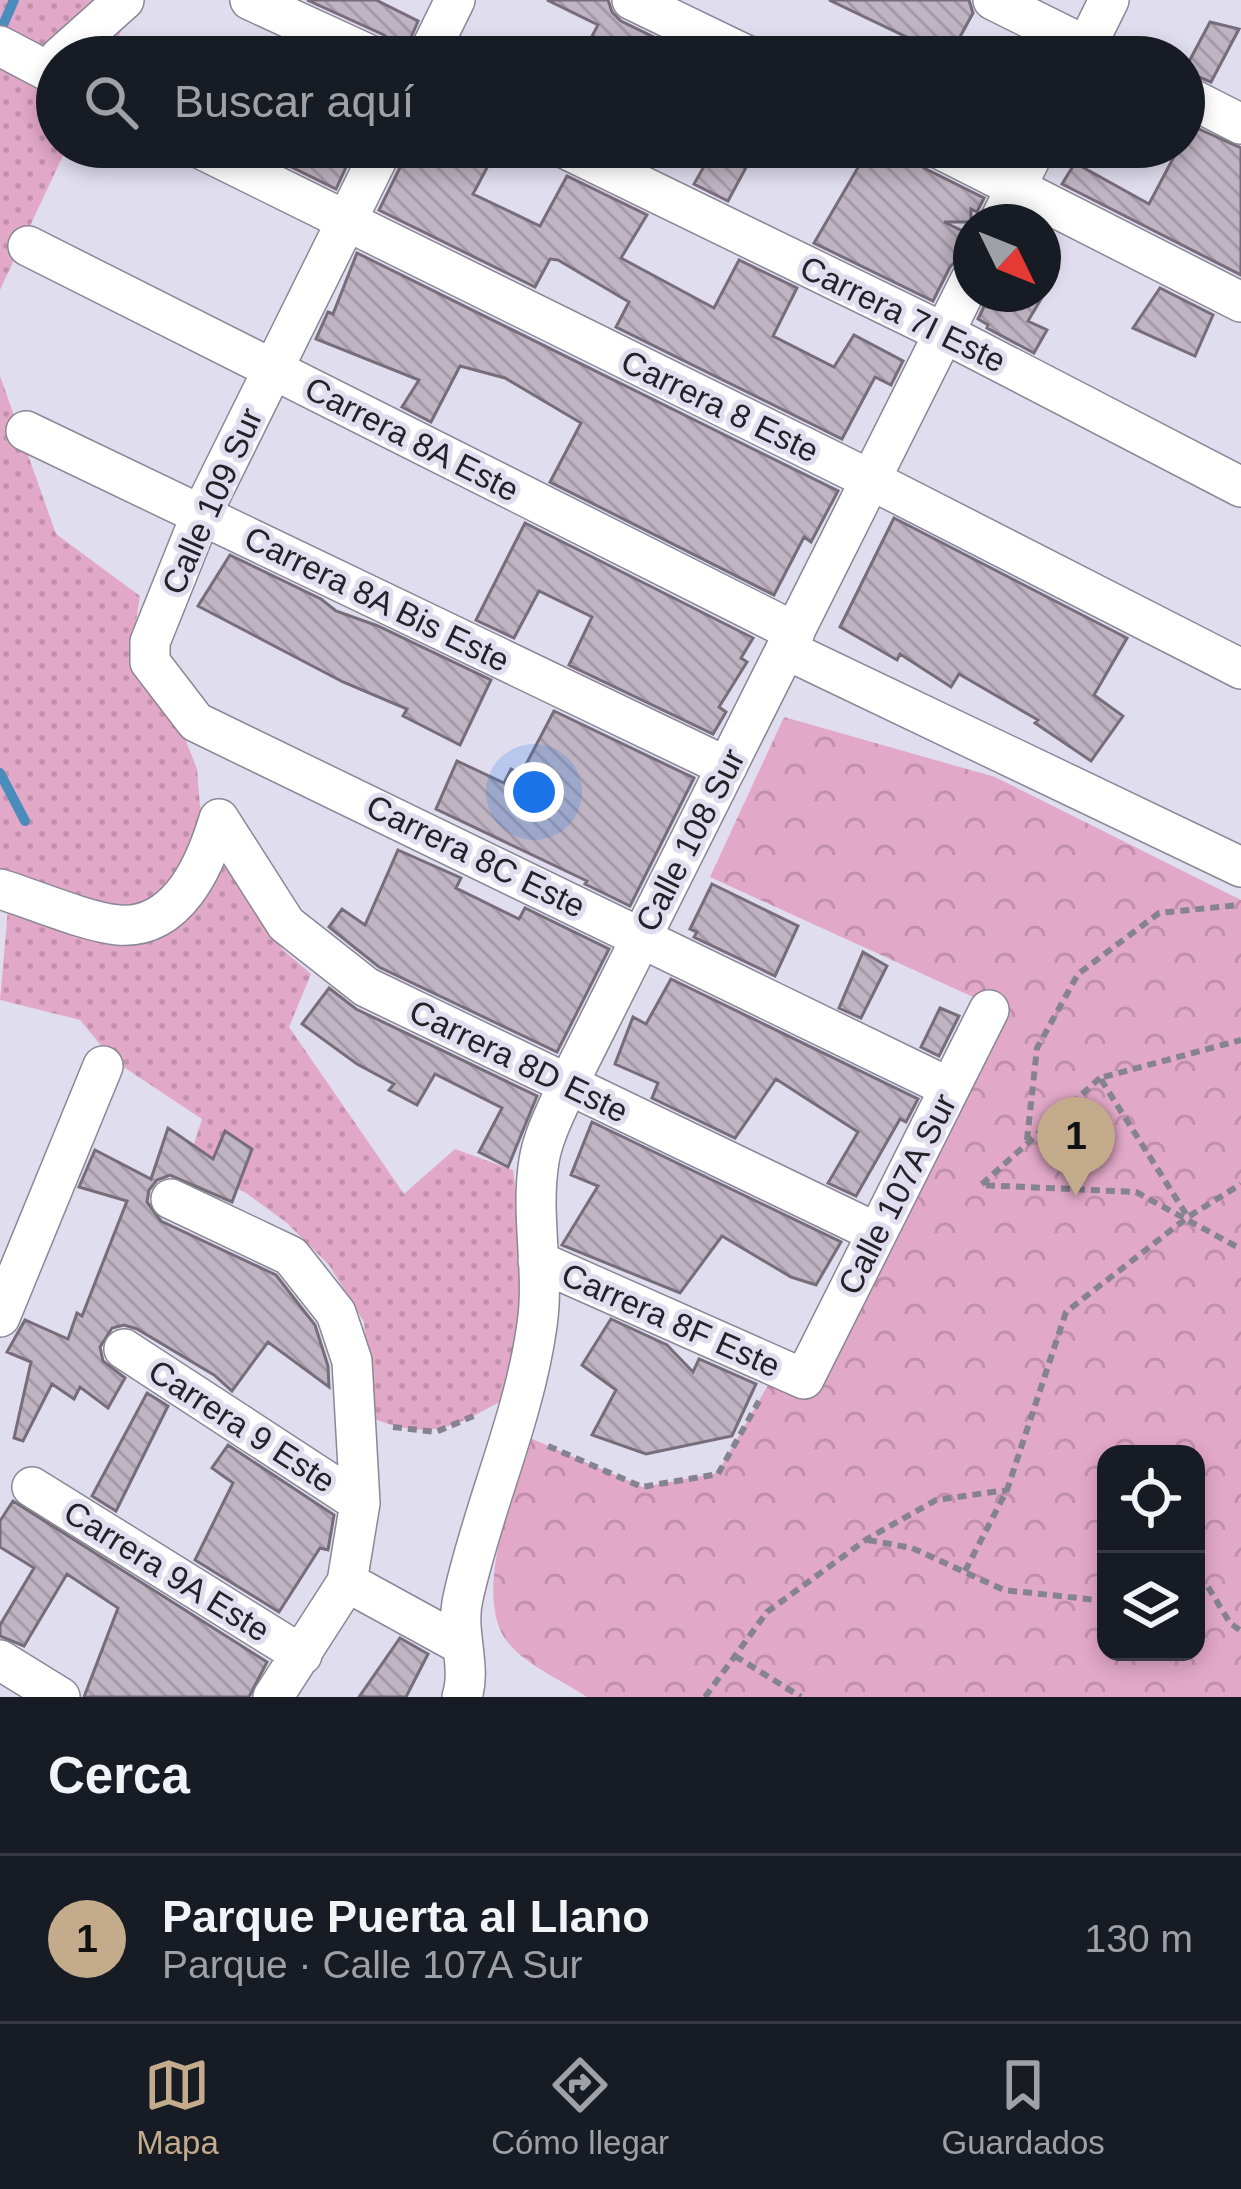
<!DOCTYPE html>
<html lang="es">
<head>
<meta charset="utf-8">
<style>
	:root { --surface:#171b24; --page:#20242c; --text:#f1f3f6; --muted:#9ea1a6; --line:#363941; --accent:#c4ab8c }
	body { margin:0; font-family:Arial,sans-serif; background:var(--page); color:var(--text) }
	.controls { position:absolute; right:36px; bottom:36px; display:grid; overflow:hidden; border-radius:24px; box-shadow:0 6px 18px #0003 }
	.controls button { width:108px; height:108px; display:grid; place-items:center; padding:0; border:0; border-bottom:3px solid var(--line); background:var(--surface); color:var(--text); font:60px sans-serif }
	.compass { position:absolute; left:953px; top:204px; width:108px; height:108px; border-radius:50%; background:var(--surface); box-shadow:0 6px 18px #0003; rotate:133deg }
	.you { position:absolute; left:534px; top:792px; width:42px; height:42px; margin:-30px; border:9px solid #fff; border-radius:50%; background:#1a73e8; box-shadow:0 0 0 18px #1a73e833 }
	.badge { display:grid; place-items:center; width:78px; height:78px; border-radius:50%; background:var(--accent); color:#111; font-size:39px; font-weight:700 }
	.pin { position:absolute; translate:-50% -99px; filter:drop-shadow(0 3px 6px #0008) }
	.pin::after { content:''; position:absolute; top:63px; width:42px; height:36px; background:inherit; clip-path:polygon(0 0,100% 0,50% 100%) }
	.list { margin:0; padding:0; list-style:none }
	h2 { display:flex; justify-content:space-between; align-items:center; height:156px; margin:0; padding:0 48px; font-size:51px }
	h2 small { font-size:39px; font-weight:400; color:var(--muted) }
	.list li { display:grid; grid-template-columns:78px 1fr auto; gap:36px; align-items:center; box-sizing:border-box; height:168px; padding:0 48px; border-top:3px solid var(--line) }
	.list b { display:block; font-size:45px; white-space:nowrap }
	.list p { margin:0; font-size:39px; white-space:nowrap; color:var(--muted) }
	.list em { font-size:39px; font-style:normal; color:var(--muted) }
	.icon { flex:none; width:66px; height:66px; fill:none; stroke:currentColor; stroke-width:2; stroke-linecap:round; stroke-linejoin:round }
	.map { position:relative; flex:none; width:1241px; height:1697px; overflow:hidden }
	.search { position:absolute; background:var(--surface); box-shadow:0 6px 18px #0003; left:36px; right:36px; top:36px; height:132px; display:flex; align-items:center; gap:30px; box-sizing:border-box; padding:0 42px; border-radius:66px; color:var(--muted); font-size:45px }
	.sheet { height:324px; background:var(--surface) }
	nav { display:flex; justify-content:space-around; align-items:center; box-sizing:border-box; height:168px; border-top:3px solid var(--line); background:var(--surface); font-size:33px; color:var(--muted) }
	nav a { display:grid; justify-items:center; gap:6px }
	nav .on { color:var(--accent) }
	.map>svg:first-child { display:block }
	.grass { fill:url(#grass-dots) }
	.park { fill:url(#park-crowns); fill-rule:evenodd }
	.lines { fill:none; stroke-linecap:round; stroke-linejoin:round }
	.stream { stroke:#4a8dbc; stroke-width:10 }
	.building { fill:url(#building-back-hatch); stroke:#776d7a; stroke-width:3 }
	.minor-casing { stroke:#8a8797; stroke-width:42 }
	.path { stroke:#85838f; stroke-width:6; stroke-dasharray:9 6; stroke-linecap:butt }
	.minor { stroke:#fff; stroke-width:39 }
	.labels { text-anchor:middle; dominant-baseline:central; stroke-width:10; stroke-linejoin:round; paint-order:stroke }
	.street-label { font-size:33px; fill:#232228; stroke:#e0ddee }
</style>
</head>
<body>
<div class="map">
<svg width="1241" height="1697" viewBox="0 0 1241 1697">
	<defs>
		<pattern id="grass-dots" width="8" height="8" patternUnits="userSpaceOnUse" patternTransform="scale(3)"><rect width="8" height="8" fill="#e2a8c7"/><path d="M2 2h.1M6 6h.1" fill="none" stroke="#c290ab" stroke-width="1.8" stroke-linecap="round"/></pattern>
		<pattern id="park-crowns" width="20" height="18" patternUnits="userSpaceOnUse" patternTransform="scale(3)"><rect width="20" height="18" fill="#e2a8c7"/><path d="M2 6a3 3 0 1 1 6 0M12 15a3 3 0 1 1 6 0" fill="none" stroke="#c290ab"/></pattern>
		<pattern id="building-back-hatch" width="6" height="6" patternUnits="userSpaceOnUse" patternTransform="scale(3)"><rect width="6" height="6" fill="#bfb4c2"/><path d="M-1 5l2 2M0 0l6 6M5-1l2 2" fill="none" stroke="#a49aa7"/></pattern>
	</defs>
	<rect width="100%" height="100%" fill="#e0ddee"/>
	<path class="grass" d="M0 0H136L109 57H57V147H67L0 290Z
		M0 376 56 534 140 596 131 653 182 731 197 769 200 806 226 863 283 950 311 974 289 1027 404 1194 455 1149 513 1170 527 1280 517 1343 501 1401C452 1429 427 1440 372 1418L364 1322 329 1265 287 1223 246 1193 188 1163 202 1119 113 1060 80 1020 0 1000 11 875 0 871Z"/>
	<path class="park" d="M784 717 995 777 1241 900V1697H587C563 1681 528 1666 509 1644 470 1599 514 1489 530 1438L643 1487 717 1473 771 1380 804 1397 1006 1012 710 877ZM1106 1454H1196V1652H1106Z"/>
	<g class="lines">
		<path class="stream" d="M3 25 14 0
			M0 773 25 821"/>
	</g>
	<path class="building" d="M307 0H376L418 21 404 54 384 35Z
		M547 0H608L612 12 621 21 695 57H581L598 25Z
		M829 0H969L973 13 949 57H914L921 44Z
		M1210 22 1239 29 1211 82 1184 71Z
		M1190 125 1241 148V275L1062 184 1075 163 1149 204 1179 147H1184Z
		M251 147H312L347 165 336 189Z
		M410 147H498L473 194 540 226 567 176 647 215 621 258 714 308 739 260 797 288 773 336 834 367 854 335 903 361 891 385 875 377 842 439 616 327 629 302 558 260 550 259 535 287 379 210Z
		M715 147H757L728 201 694 184Z
		M870 147H912L915 159 924 168 984 198 977 212 971 209V222H944L971 235V255L959 258 950 267 933 301 814 243Z
		M357 253 838 491 811 542 804 537 774 595 550 482 581 423 505 378 460 366 431 422 402 407 419 380 316 339 328 312 333 314Z
		M1160 288 1213 315 1195 356 1133 328Z
		M990 294H1044L1028 321 1047 330 1034 353 987 328 988 325 978 319Z
		M894 518 1127 638 1094 695 1123 716 1091 761 1035 723 1038 720 959 674 951 687 900 654 897 660 840 627Z
		M525 523 753 638 741 658 747 662 719 707 726 712 713 734 569 665 592 617 539 591 514 638 476 620Z
		M230 555 321 599 336 611 378 626 491 680 460 745 403 716 407 709 343 682 198 606Z
		M554 711 694 778 630 906 585 884 587 881 436 809 457 761 504 783 511 769 521 774Z
		M398 850 461 878 456 888 519 919 525 908 609 949 557 1052 379 967 329 927 342 909 365 925Z
		M712 884 798 926 775 976 694 937 697 932 690 929Z
		M863 952 887 966 861 1018 839 1008Z
		M671 979 918 1099 906 1122 900 1119 856 1196 828 1183 858 1132 776 1079 735 1138 652 1098 658 1083 615 1064 633 1017 646 1024Z
		M329 988 356 1009 537 1096 508 1167 479 1152 502 1108 435 1074 417 1105 389 1090 394 1084 357 1064 302 1024Z
		M940 1008 959 1016 939 1056 921 1047Z
		M592 1122 841 1242 816 1285 791 1277 722 1236 680 1293 562 1245 598 1186 571 1175Z
		M168 1128 213 1159 225 1131 252 1149 232 1202 170 1175 157 1180 149 1190 147 1202 161 1221 276 1275 315 1325 328 1366 329 1387 268 1342 232 1391 214 1375 137 1329 124 1325 112 1328 100 1347 103 1361 125 1378 108 1408 80 1387 74 1399 52 1384 23 1441 14 1438 31 1362 7 1352 25 1320 68 1339 77 1313 82 1316 127 1201 79 1187 95 1150 151 1179Z
		M611 1319 667 1345 693 1372 699 1359 756 1384 732 1436 646 1454 592 1435 616 1390 582 1365Z
		M147 1393 168 1406 116 1511 92 1496Z
		M228 1445 334 1515 328 1550 320 1548 279 1612 195 1560 233 1483 212 1468Z
		M13 1501 267 1662 249 1697H84L118 1608 67 1574 24 1646 0 1636V1625L34 1568 0 1547V1521Z
		M400 1638 428 1654 406 1697H359Z"/>
	<g class="lines">
		<defs>
			<path id="minor" d="M250 0 374 57
				M632 0 750 57
				M993 0 1108 57
				M0 46 57 76
				M60 57 124 0
				M427 57 455 0
				M1081 57 1109 0
				M1184 95 1241 124
				M197 147 871 480 1241 669
				M383 147 201 515 150 642V662L196 722 950 1088
				M562 147 944 333 1241 487
				M936 147 1241 302
				M999 222 1036 147
				M28 246 795 632
				M26 431 727 767
				M787 650 1241 867
				M219 819 286 924 366 987 877 1233
				M0 889C33 899 86 922 118 925 177 930 205 866 219 819
				M171 1199 291 1256 336 1313 352 1361 360 1503 347 1582 273 1697
				M538 1261 804 1379 989 1010
				M0 1317 103 1066
				M124 1349 360 1503
				M32 1487 302 1655
				M347 1582 460 1644
				M0 1660 60 1697
				M462 1697C472 1666 455 1632 463 1598 483 1506 524 1419 537 1325 545 1271 530 1216 539 1161 543 1135 558 1108 568 1084L971 279"/>
		</defs>
		<use href="#minor" class="minor-casing"/>
		<path class="path" d="M1100 1078 981 1185 1136 1192 1241 1249
			M1027 1140 1037 1048 1078 974 1159 913 1239 905
			M1186 1214 1100 1078 1241 1040
			M393 1427 436 1432 478 1414
			M548 1446 642 1487 718 1474 759 1401
			M868 1540 912 1548 1004 1590 1106 1601
			M965 1571 1007 1490 1066 1312 1188 1217 1241 1184
			M1196 1584 1205 1582 1230 1623 1241 1631
			M735 1656 801 1697
			M705 1697 767 1612 867 1539 936 1500 1007 1490"/>
		<use href="#minor" class="minor"/>
	</g>
	<g class="labels">
		<g class="street-label">
			<text transform="translate(903 314) rotate(26)">Carrera 7I Este</text>
			<text transform="translate(720 406) rotate(26)">Carrera 8 Este</text>
			<text transform="translate(412 439) rotate(27)">Carrera 8A Este</text>
			<text transform="translate(212 501) rotate(-66)">Calle 109 Sur</text>
			<text transform="translate(377 599) rotate(26)">Carrera 8A Bis Este</text>
			<text transform="translate(690 840) rotate(-63)">Calle 108 Sur</text>
			<text transform="translate(476 856) rotate(26)">Carrera 8C Este</text>
			<text transform="translate(519 1061) rotate(26)">Carrera 8D Este</text>
			<text transform="translate(897 1194) rotate(-63)">Calle 107A Sur</text>
			<text transform="translate(671 1320) rotate(24)">Carrera 8F Este</text>
			<text transform="translate(242 1426) rotate(33)">Carrera 9 Este</text>
			<text transform="translate(167 1571) rotate(32)">Carrera 9A Este</text>
		</g>
	</g>
</svg>
<div class="controls">
<button><svg class="icon" aria-label="locate" viewBox="0 0 24 24"><circle cx="12" cy="12" r="6"/><path d="M12 2v4M12 18v4M2 12h4M18 12h4"/></svg></button>
<button><svg class="icon" aria-label="layers" viewBox="0 0 24 24"><path d="M12 4l9 5-9 5-9-5zM3 14l9 5 9-5"/></svg></button>
</div>
<svg class="compass" viewBox="-18 -18 36 36"><path d="M0-13l5 13h-10z" fill="#e53935"/><path d="M0 13l5-13h-10z" fill="#9ea1a6"/></svg>
<div class="you"></div>
<div class="pin badge" style="left:1076px;top:1196px">1</div>
<div class="search"><svg class="icon" aria-label="search" viewBox="0 0 24 24"><circle cx="10" cy="10" r="6"/><path d="M15 15l6 6"/></svg>Buscar aquí</div>
</div>
<section class="sheet">
<h2>Cerca<small></small></h2>
<ul class="list">
<li><span class="badge">1</span><div><b>Parque Puerta al Llano</b><p>Parque · Calle 107A Sur</p></div><em>130 m</em></li>
</ul>
</section>
<nav>
<a class="on"><svg class="icon" aria-label="map" viewBox="0 0 24 24"><path d="M3 6l6-2 6 2 6-2v14l-6 2-6-2-6 2zM9 4v14M15 6v14"/></svg>Mapa</a>
<a><svg class="icon" aria-label="directions" viewBox="0 0 24 24"><path d="M12 3l9 9-9 9-9-9zM9 14v-3h6M13 9l2 2-2 2"/></svg>Cómo llegar</a>
<a><svg class="icon" aria-label="saved" viewBox="0 0 24 24"><path d="M7 4h10v16l-5-4-5 4z"/></svg>Guardados</a>
</nav>
</body>
</html>
